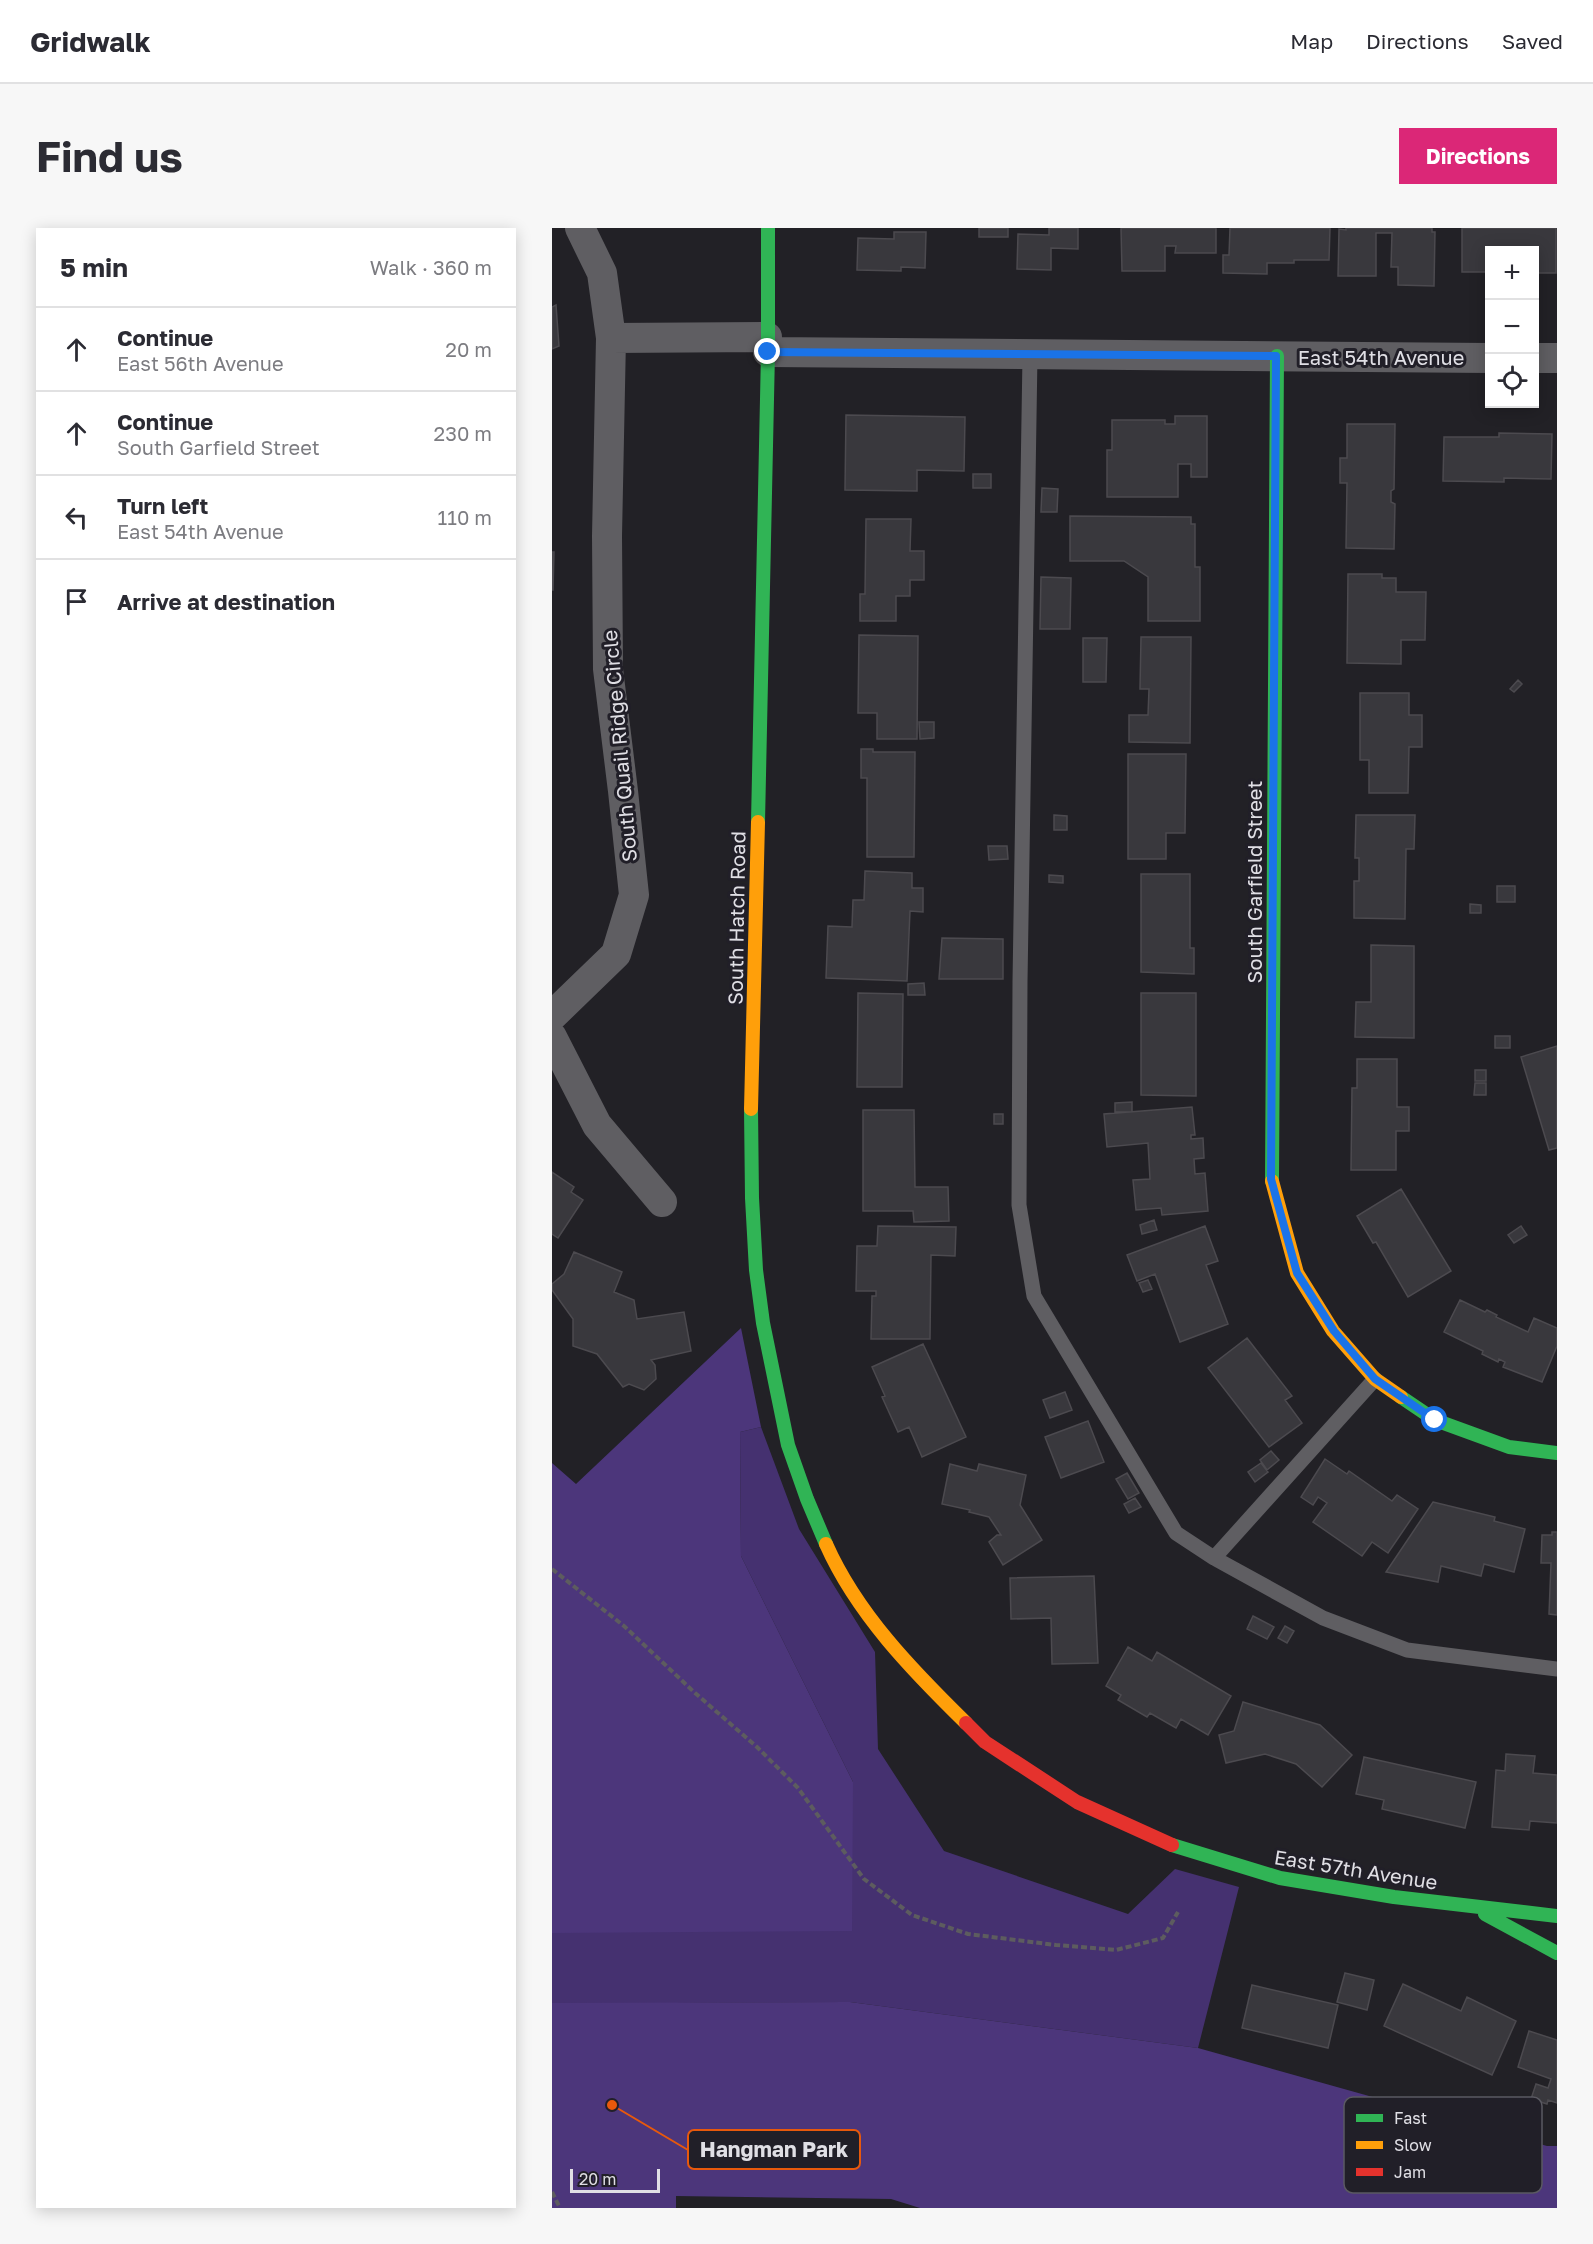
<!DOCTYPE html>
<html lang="en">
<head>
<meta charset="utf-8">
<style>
	:root { --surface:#fff; --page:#f7f7f7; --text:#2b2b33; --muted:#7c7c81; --line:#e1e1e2; --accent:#db2777 }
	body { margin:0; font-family:"Golos Text",sans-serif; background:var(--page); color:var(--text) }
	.controls { position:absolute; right:18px; top:18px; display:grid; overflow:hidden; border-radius:0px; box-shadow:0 3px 15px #0003 }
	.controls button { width:54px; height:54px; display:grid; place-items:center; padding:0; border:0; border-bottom:2px solid var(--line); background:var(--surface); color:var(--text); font:30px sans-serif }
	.scale { position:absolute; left:18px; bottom:15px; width:90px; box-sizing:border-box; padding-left:6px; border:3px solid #e0dfe5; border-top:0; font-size:16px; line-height:21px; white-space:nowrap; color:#e0dfe5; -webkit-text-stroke:4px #211f28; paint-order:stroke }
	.stop { position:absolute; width:18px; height:18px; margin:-14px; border:4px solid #1a73e8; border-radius:50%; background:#fff }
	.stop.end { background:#1a73e8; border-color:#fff; box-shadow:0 2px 6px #0008 }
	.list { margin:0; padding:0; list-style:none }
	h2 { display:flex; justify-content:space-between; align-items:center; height:78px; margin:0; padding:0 24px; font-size:26px }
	h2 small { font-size:20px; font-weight:400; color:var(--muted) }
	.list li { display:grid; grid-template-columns:39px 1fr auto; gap:18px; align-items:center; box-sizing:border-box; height:84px; padding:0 24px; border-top:2px solid var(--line) }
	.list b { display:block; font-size:22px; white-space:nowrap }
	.list p { margin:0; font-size:20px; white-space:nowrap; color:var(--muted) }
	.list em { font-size:20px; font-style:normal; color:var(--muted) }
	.icon { flex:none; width:33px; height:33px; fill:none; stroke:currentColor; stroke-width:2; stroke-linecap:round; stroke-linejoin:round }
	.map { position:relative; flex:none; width:1005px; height:1980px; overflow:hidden; border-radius:0px }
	header { display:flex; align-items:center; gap:36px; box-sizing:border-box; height:84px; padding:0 30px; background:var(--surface); border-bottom:2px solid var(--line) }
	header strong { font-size:28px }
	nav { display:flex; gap:33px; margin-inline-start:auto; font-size:21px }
	.intro { display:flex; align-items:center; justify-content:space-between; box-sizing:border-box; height:144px; padding:0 36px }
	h1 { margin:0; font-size:42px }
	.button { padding:15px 27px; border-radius:0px; background:var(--accent); color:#fff; font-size:21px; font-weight:700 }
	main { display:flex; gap:36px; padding:0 36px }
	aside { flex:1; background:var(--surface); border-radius:0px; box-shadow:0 3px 15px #0003 }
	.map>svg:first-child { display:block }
	.green { fill:#453170 }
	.forest { fill:#4c367b }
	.building { fill:#39383d; stroke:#4c4a4f; stroke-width:1.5 }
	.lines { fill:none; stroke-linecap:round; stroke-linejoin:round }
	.path { stroke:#5d5c5f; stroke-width:4; stroke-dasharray:6 3; stroke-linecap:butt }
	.lane { stroke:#5f5e62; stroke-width:15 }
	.street { stroke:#5f5e62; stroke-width:30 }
	.fast { stroke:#30b455; stroke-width:14 }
	.slow { stroke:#ff9f0a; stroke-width:14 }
	.jam { stroke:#e5322d; stroke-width:14 }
	.route { stroke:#1a73e8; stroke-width:8 }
	.labels { text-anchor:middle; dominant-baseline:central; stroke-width:6; stroke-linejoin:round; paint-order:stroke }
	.street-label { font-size:20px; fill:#e0dfe5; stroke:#211f28 }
	.key { fill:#211f28; stroke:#5a5961; stroke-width:1.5 }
	.key-label { font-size:16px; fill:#e0dfe5 }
	.leader { fill:none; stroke:#e8590c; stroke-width:2 }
	.callout-dot { fill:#e8590c; stroke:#211f28; stroke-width:2 }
	.callout { fill:#211f28; stroke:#e8590c; stroke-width:2 }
	.callout-label { font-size:21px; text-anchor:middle; font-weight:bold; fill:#e0dfe5 }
</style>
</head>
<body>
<header>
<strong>Gridwalk</strong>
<nav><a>Map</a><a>Directions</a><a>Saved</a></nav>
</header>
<div class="intro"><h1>Find us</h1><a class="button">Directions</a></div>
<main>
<aside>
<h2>5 min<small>Walk · 360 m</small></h2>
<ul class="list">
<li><svg class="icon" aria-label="ahead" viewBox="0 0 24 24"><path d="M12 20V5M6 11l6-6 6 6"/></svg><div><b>Continue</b><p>East 56th Avenue</p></div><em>20 m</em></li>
<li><svg class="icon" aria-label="ahead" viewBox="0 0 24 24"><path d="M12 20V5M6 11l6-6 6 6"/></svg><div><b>Continue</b><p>South Garfield Street</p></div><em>230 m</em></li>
<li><svg class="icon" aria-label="left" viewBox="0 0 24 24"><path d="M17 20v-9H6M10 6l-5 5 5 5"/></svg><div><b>Turn left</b><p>East 54th Avenue</p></div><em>110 m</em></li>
<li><svg class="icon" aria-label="arrive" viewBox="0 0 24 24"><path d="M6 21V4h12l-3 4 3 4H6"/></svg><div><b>Arrive at destination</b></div></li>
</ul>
</aside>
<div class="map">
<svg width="1005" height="1980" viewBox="0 0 1005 1980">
	<rect width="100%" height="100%" fill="#222126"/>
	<path class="green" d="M209 1199 247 1301 323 1424 326 1521 392 1623 576 1686 623 1641 687 1659 646 1820 298 1774 118 1775 0 1980V1649L301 1554 189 1328 188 1204Z"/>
	<path class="forest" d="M189 1100 209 1199 188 1204 189 1328 301 1554 300 1703 0 1705V1235L24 1256Z
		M298 1774 646 1820 995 1918H1005V1980H368L339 1971 124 1968V1980H0V1775Z"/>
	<path class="building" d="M427 0H456V9H427Z
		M497 0H526V21L499 20V42L465 41 466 6 497 7Z
		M569 0H664V25H623L624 18H613V43H570Z
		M678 0H778L777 32H742V35H715V46L671 45V27H677Z
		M794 0H880V4H883L882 58 846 57V39H839L840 5H824V48H786L787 1 794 2Z
		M910 0H1004V45H982V22H938V44H910Z
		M342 4H374L373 40 349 39V43L305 42 306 10 342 11Z
		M4 77 7 118 0 121V79Z
		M294 187 413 189 412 243 365 242V263L293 262Z
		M623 188H655V249H639V236H626V269H555V222H560V192H613V196H623Z
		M795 196H843L842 261 839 263V274L843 276 842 321 794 320 795 255H788V230H795Z
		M947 205 1000 206 999 251 952 250V254L891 253 892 209H947Z
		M421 246H439V260H421Z
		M490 260 506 261 505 284H489Z
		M518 288 639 289V296H643V339H648V393H596V349L572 333H518Z
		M314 291H359L358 323H372V352H358V368H344V393H308V366H313Z
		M0 324H2L1 362H0Z
		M796 346H830V350H844V364H874L873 412H849V436L795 435Z
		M489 349 519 350 518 401H488Z
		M307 407 366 408 365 511H325V485H306Z
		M589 409H639L638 515 577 514V487H596L597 461H588Z
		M531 410H555L554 454H531Z
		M966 452 970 456 962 464 958 461Z
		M808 465H857V487H870V519H857L856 565H817V532H808Z
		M367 494H382V510L368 511Z
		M309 521H321V524H363L362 629H315V550H309Z
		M576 526H634L633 605H614V631H576Z
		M502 587 515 588V602H502Z
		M804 587H863L862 621H854L853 691 802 690V653H807V630H803Z
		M436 618H455L456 631 437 632Z
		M313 643 360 645V660H371V684L358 683 355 753 274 750 276 698 300 699 301 672H312Z
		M589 646H638V720H642V746L589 744Z
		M497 647 511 648V655L497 654Z
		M945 658H963V674H945Z
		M918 676 929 677V685H918Z
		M390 710 451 711V751H387Z
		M819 717 862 718V810L803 809 804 774H819Z
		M372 755 373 767H356V756Z
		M306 765 351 766 350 859H305Z
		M589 765H644V868L589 867Z
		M943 808H958V820H943Z
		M1005 818V920L997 922 969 829Z
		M805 831H845V879H857V903H844V942H799L800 860H805Z
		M923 842H934V853H923Z
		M923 855H934V867H922Z
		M580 874V884H563V875Z
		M640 879 643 907H639V911L651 910 652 930 642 931 643 946 653 945 656 983 610 987 609 980 584 982 581 952 598 951 596 915 555 919 552 886Z
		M311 882H362L363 959H396L397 993 362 994 361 983H311Z
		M442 886H451V896H442Z
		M0 944 22 959 19 964 31 972 6 1010 0 1006Z
		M849 961 899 1043 856 1069 824 1014 821 1015 805 988Z
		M602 992 605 1002 590 1006 588 997Z
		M326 998 404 999 403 1028 379 1027 378 1111H319L320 1068H324V1063H304L305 1018H325Z
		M653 998 666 1033 654 1037 676 1096 628 1114 603 1046 585 1053 575 1027Z
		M969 998 975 1007 962 1015 956 1007Z
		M22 1024 70 1044 62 1064 82 1072 85 1091 132 1084 139 1123 99 1132 103 1137 104 1151 92 1162 77 1156 71 1159 45 1126 21 1118V1091L0 1062V1056L12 1046Z
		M596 1052 600 1061 591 1064 587 1055Z
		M908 1072 933 1084 935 1082 945 1087 944 1089 976 1104 982 1090 1005 1100V1118L990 1154 951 1139 953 1134 947 1131 946 1134 930 1126 931 1123 892 1104Z
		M695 1110 740 1168 733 1172 750 1195 717 1219 656 1140Z
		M371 1116 414 1209 370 1229 357 1199 346 1204 330 1169 333 1168 320 1139Z
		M513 1164 520 1182 498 1190 491 1172Z
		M536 1193 552 1234 509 1250 493 1209Z
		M719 1223 727 1232 715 1242 708 1232Z
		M773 1231 795 1246 797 1243 840 1273 845 1267 866 1281 836 1325 820 1314 810 1328 761 1294 775 1275 766 1269 761 1277 749 1269Z
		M709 1235 716 1244 703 1254 696 1244Z
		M398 1236 425 1243 427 1236 474 1247 468 1277 490 1312 451 1337 437 1314 445 1307H449L437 1289 417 1284 418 1282 390 1276Z
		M575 1245 587 1265 576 1271 564 1251Z
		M583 1270 589 1279 577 1285 572 1276Z
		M881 1274 943 1289 942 1293 973 1301 962 1344 932 1336 929 1348 889 1338 886 1354 834 1344Z
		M1000 1304H1005V1387L997 1386 999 1335H989L990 1307H1000Z
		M542 1348 546 1435 500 1436 499 1390 459 1391 458 1350Z
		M701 1388 722 1399 715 1411 695 1401Z
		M733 1398 742 1403 735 1415 726 1410Z
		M576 1419 600 1433 605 1424 679 1468 656 1507 629 1491 624 1500 598 1485 595 1489 566 1472 569 1467 554 1458Z
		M691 1474 768 1497 800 1527 770 1559 744 1536 713 1526 674 1535 667 1507 682 1503Z
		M954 1526 983 1528 981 1545 1005 1547V1595L978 1593 977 1602 940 1599 944 1542 953 1543Z
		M812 1529 924 1554 913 1600 830 1581 832 1572 804 1566Z
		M793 1745 822 1752 815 1782 785 1774Z
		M851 1756 909 1783 915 1769 964 1793 940 1847 832 1798Z
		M700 1757 786 1777 776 1820 690 1800Z
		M977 1803 1005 1812V1875L996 1872 995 1876 979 1871 984 1856 996 1860 999 1851 966 1839Z"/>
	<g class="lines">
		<path class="path" d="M0 1341 72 1398 142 1464 205 1519 246 1560 312 1651 360 1687 416 1706 504 1717 564 1722 611 1710 626 1684
			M0 1964 8 1980"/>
		<path class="lane" d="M478 127 468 754 467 977 482 1068 624 1305 662 1330 771 1390 855 1422 1005 1441
			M662 1330 823 1151"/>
		<path class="street" d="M28 0 50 45 59 110 215 109
			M216 124 938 130
			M982 130H1005
			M0 788 64 726 82 667 71 563 56 441 55 308 59 110
			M0 809 45 897 110 974"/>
		<path class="fast" d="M206 594 216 124V0
			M199 881 200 970 204 1042 211 1095 236 1217 255 1271 274 1316
			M720 953 725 128
			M849 1169 883 1192 957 1219 1005 1225
			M620 1617 728 1650 842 1669 1005 1688
			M933 1686 1005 1725"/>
		<path class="slow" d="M199 881 206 594
			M720 953 745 1045 781 1103 823 1151 849 1169
			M274 1316C305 1386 361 1443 414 1495"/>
		<path class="jam" d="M414 1495 433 1514 525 1574 620 1617"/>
	</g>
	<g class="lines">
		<path class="route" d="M216 124 724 128 719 951 745 1045 782 1103 823 1151 883 1192"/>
	</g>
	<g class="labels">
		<g class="street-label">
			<text x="829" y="129">East 54th Avenue</text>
			<text transform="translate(67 518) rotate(-95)">South Quail Ridge Circle</text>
			<text transform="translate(702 654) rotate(-90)">South Garfield Street</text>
			<text transform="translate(184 690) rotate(-89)">South Hatch Road</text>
			<text transform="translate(804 1641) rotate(9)">East 57th Avenue</text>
		</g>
	</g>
	<rect x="792" y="1869" width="198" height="96" rx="9" class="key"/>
	<rect x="804" y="1886" width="27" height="8" fill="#30b455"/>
	<rect x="804" y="1913" width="27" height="8" fill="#ff9f0a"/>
	<rect x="804" y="1940" width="27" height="8" fill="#e5322d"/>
	<g class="key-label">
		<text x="842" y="1896">Fast</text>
		<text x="842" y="1923">Slow</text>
		<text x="842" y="1950">Jam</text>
	</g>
	<path class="leader" d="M60 1877L136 1922"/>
	<circle class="callout-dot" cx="60" cy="1877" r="6"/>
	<rect class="callout" x="136" y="1902" width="172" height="39" rx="6"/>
	<g class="callout-label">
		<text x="222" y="1929">Hangman Park</text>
	</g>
</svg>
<div class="controls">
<button>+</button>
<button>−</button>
<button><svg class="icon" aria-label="locate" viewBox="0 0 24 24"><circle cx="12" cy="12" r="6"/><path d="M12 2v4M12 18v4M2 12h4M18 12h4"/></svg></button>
</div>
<div class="scale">20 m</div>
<div class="stop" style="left:883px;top:1192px"></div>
<div class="stop end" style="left:216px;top:124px"></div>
</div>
</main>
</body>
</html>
